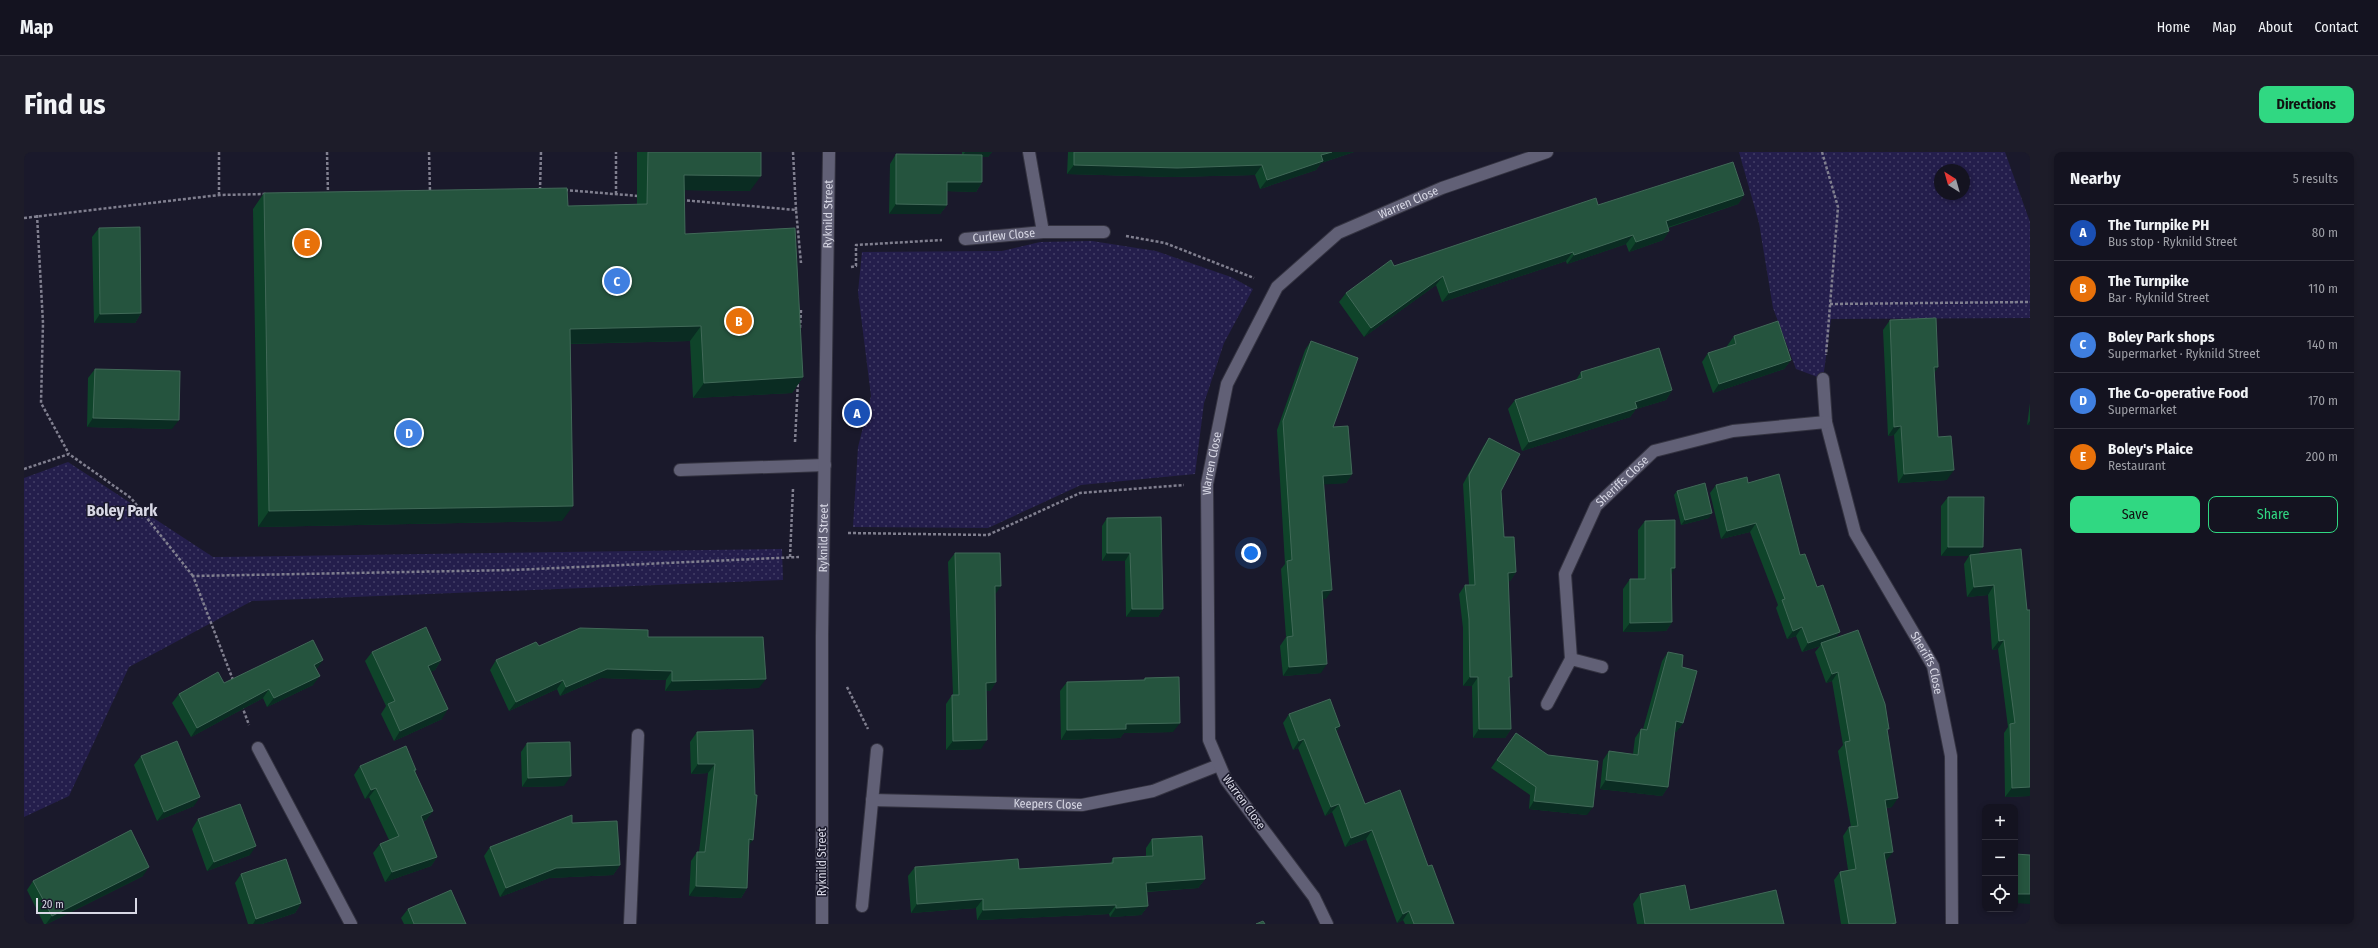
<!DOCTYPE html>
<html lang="en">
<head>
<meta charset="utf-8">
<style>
	:root { --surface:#141320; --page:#1d1c29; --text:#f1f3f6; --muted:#9d9ea5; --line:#33323e; --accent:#30d882 }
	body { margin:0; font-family:"Fira Sans Condensed",sans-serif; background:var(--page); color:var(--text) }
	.controls { position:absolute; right:12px; bottom:12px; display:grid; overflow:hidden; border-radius:8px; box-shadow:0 2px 6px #0003 }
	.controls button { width:36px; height:36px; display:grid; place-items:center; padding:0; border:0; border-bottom:1px solid var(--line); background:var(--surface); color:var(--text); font:20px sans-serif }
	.compass { position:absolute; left:1910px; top:12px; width:36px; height:36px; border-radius:50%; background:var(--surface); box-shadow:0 2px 6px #0003; rotate:323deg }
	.scale { position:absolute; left:12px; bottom:10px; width:101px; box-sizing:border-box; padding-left:4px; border:2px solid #d8d8e5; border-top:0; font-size:11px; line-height:14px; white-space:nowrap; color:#d8d8e5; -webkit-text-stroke:3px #1a192b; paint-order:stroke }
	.you { position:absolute; left:1227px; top:401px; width:14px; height:14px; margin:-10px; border:3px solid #fff; border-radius:50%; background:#1a73e8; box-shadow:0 0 0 6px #1a73e833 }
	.badge { display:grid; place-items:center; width:26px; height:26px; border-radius:50%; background:var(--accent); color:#fff; font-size:13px; font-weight:700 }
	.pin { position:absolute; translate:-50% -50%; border:2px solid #fff; box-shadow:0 1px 4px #0006 }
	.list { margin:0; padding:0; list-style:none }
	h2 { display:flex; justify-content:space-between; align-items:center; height:52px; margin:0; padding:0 16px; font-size:17px }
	h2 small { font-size:13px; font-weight:400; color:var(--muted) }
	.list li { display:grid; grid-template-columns:26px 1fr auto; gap:12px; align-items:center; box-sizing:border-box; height:56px; padding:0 16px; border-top:1px solid var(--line) }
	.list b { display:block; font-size:15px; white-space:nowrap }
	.list p { margin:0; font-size:13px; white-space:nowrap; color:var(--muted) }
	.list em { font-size:13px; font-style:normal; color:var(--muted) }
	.actions { display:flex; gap:8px; padding:12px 16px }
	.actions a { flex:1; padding:9px 0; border:1px solid var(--accent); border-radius:8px; text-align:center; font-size:14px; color:var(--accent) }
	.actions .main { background:var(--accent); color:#111 }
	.icon { flex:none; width:22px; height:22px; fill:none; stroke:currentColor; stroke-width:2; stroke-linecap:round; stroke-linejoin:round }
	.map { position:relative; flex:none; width:2006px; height:772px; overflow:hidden; border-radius:8px }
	header { display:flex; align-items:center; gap:24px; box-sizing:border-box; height:56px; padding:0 20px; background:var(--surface); border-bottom:1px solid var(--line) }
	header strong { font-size:19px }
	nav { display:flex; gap:22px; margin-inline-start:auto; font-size:14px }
	.intro { display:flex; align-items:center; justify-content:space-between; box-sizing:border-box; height:96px; padding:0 24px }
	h1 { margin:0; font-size:28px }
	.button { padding:10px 18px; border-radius:8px; background:var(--accent); color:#111; font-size:14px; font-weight:700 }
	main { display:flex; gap:24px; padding:0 24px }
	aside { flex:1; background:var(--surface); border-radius:8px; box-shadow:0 2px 6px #0003 }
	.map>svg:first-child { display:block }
	.grass { fill:url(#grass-dots); fill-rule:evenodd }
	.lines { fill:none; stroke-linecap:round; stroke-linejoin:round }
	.minor-casing { stroke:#343341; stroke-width:14 }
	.path { stroke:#807f8f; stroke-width:2.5; stroke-dasharray:3 2; stroke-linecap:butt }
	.minor { stroke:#616076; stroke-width:12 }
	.wall { fill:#0f442a }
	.shaded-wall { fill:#0a2c22 }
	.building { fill:#25543e; stroke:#416958 }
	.labels { text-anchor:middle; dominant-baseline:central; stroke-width:3; stroke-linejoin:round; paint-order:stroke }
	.street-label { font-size:12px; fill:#d8d8e5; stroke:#1a192b }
	.district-label { font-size:16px; font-weight:bold; fill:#d8d8e5; stroke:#1a192b }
</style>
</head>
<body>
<header>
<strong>Map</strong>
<nav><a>Home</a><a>Map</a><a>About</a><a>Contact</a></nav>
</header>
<div class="intro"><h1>Find us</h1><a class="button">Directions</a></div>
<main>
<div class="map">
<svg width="2006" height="772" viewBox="0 0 2006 772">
	<defs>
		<pattern id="grass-dots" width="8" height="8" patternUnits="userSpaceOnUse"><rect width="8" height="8" fill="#241e4c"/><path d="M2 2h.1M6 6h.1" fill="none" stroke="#433e66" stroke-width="1.8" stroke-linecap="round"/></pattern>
	</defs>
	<rect width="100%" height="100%" fill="#1a192b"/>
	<path class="grass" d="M1715 0H1981L2006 70V166L1807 167 1799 227 1772 217 1749 156 1735 71ZM1916 18H1940V42H1916Z
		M1068 89 1132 99 1207 125 1229 137 1200 191 1180 251 1171 322 1057 333 964 376 829 375 834 295 847 244 834 140 838 100 978 99 1016 90Z
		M44 310 189 405 758 397 759 428 228 449 105 515 45 644 0 665V326Z"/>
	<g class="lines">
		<defs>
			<g id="minor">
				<path d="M1005 0 1019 80"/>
				<path id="s1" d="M941 87 1019 80H1080"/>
				<path id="s2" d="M1799 227 1802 270 1831 381 1909 514 1927 604 1928 772"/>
				<path d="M656 318 801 313"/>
				<path id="s3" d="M1547 507 1541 422 1572 354 1630 299 1709 279 1802 270"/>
				<path d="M1523 552 1547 507 1578 515"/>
				<path d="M234 596 327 772"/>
				<path id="s4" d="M848 648 1058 653 1129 639 1195 613"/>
				<path d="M838 754 853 598"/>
				<path d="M606 772 614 583"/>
				<path id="s5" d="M798 772V484L805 0"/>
				<path id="s6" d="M1303 772 1290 745 1202 628 1185 588 1183 332 1203 232 1253 135 1314 81 1418 36 1523 0"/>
			</g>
		</defs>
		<use href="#minor" class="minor-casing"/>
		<path class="path" d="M303 0 304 42
			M405 0 406 40
			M769 0 772 58
			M1798 0 1814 55 1802 203
			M516 38 517 0
			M541 38 615 44
			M592 42V0
			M195 43V0
			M658 48 772 58 777 111
			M13 63 19 171 17 251 45 302
			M0 66 195 43 242 42
			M1102 84 1141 91 1230 126
			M827 115 832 114V93L918 88
			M1806 152 2006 150
			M776 176 777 158
			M771 290 774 229
			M0 317 45 302 107 346 169 424
			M824 381 964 383 1056 341 1160 333
			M766 405 769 337
			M209 528 169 424 489 418 775 405
			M823 535 844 577
			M218 554 225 573"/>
		<use href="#minor" class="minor"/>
	</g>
	<path class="wall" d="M613 0H737L726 39 661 38V82L779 225 768 241 669 246 666 189 546 192 538 369 234 375 229 57 240 41 544 54 613 53Z
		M938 0H968L964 5H958V30L952 40 923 39V53L916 62H865L866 12 872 2 938 3Z
		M1044 0H1330L1297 11 1292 18 1236 37 1231 23 1147 25 1043 22Z
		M1720 43 1714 52 1644 76 1645 79 1639 88 1605 100 1602 92 1543 112 1542 109 1418 150 1412 133 1340 185 1315 150 1322 141 1370 114 1574 53Z
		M75 76 117 161 111 171H70L68 85Z
		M1866 168 1914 215 1910 221 1914 285 1923 328 1874 331 1870 283 1864 284 1859 178Z
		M1710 184 1767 208 1760 217 1689 241 1678 210 1684 201 1704 195 1703 194Z
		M1287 189 1309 275 1328 322 1322 331 1300 332 1302 447H1299L1297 521 1259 524 1256 494 1262 485 1257 417 1261 412 1253 278 1281 198Z
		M71 217 148 277 63 275 64 226Z
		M1557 220 1648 238 1642 248 1612 257 1606 265 1498 299 1484 257 1491 248 1552 228Z
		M2006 251V273H2003Z
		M1465 286 1477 339 1480 385 1492 420 1486 429H1485V529L1487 577 1481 586H1449L1448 534H1439V476L1435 442 1441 433H1445L1439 332 1459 295Z
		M1724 331 1776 403 1793 435 1812 486 1863 580 1868 655 1862 656V709H1861L1872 771 1871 772H1817L1810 728 1816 720 1824 718 1819 684 1825 675H1827L1814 599 1819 593 1808 529 1802 531 1791 500 1796 494 1778 500 1772 484 1763 487 1752 456 1754 453 1726 380 1697 387 1686 341 1692 333Z
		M1653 339 1685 366 1657 373 1650 343Z
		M1924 345 1955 402 2003 458H2006V644L1981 645 1980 581 1984 575 1974 497 1968 498 1964 443 1943 445 1940 412 1945 404H1917V354Z
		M1137 365 1139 457 1134 465H1102L1101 409H1078V374L1083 366Z
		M1621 369 1648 421V470L1642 479 1599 480V437L1606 427H1614V378Z
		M931 401 971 443 972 530 966 539H962L957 597 922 598V552L928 543H929L924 410Z
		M624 485 735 536 641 539 642 528 577 526 536 544 533 537 485 559 466 518 472 508Z
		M348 500 417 508 411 518 406 520 418 567 370 589 357 562 362 554 341 509Z
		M1644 500 1658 515 1659 571 1652 580 1651 579 1644 635 1638 644 1576 637 1579 608 1585 599 1609 602 1611 586 1617 577H1619L1638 509Z
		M293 517 289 533 243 555 239 546 167 585 148 551 155 542 200 531Z
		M1121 526 1149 580 1100 581 1096 586 1037 588 1036 539 1043 530 1119 528Z
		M1265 562 1316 574 1312 580 1341 652 1404 714 1430 772H1381L1379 768 1373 771 1342 687 1321 695 1308 660 1301 664 1274 596 1269 598 1259 571Z
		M729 578 723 736 717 746 665 744 667 709 673 700H675L684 621 667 622 666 590 673 580Z
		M1492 581 1563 663 1505 657 1506 643 1467 616Z
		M503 591 540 634 498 635 497 600Z
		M117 604 170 654 133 669 110 613Z
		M336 614 392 618 391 620 409 659 402 668 399 670 413 705 407 714 361 730 349 701 356 692 365 688 345 645 341 647 330 623Z
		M174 667 226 703 183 719 168 677Z
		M548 671 596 713 589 723 525 726 476 745 460 704 466 695Z
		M1128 687 1181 727 1174 736 1123 740 1124 754 1117 763 1086 765 1085 762 953 768 952 756 887 761 884 724 891 715 995 717 1086 712 1089 706 1122 704V696Z
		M217 722 277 751 271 761 238 772H224L211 731Z
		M119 724 23 772H20L3 738 9 729Z
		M1616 742 1666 758 1760 772H1613L1609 752Z
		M384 757 442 772H380L377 766Z"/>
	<path class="shaded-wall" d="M941 0H968L964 5H938Z
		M1308 0H1330L1297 11 1292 18 1236 37 1243 28 1297 3Z
		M1050 13H1238L1231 23 1147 25 1043 22Z
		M660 23 737 24 726 39 650 38Z
		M923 30H958L952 40 916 39Z
		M1720 43 1714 52 1635 78 1642 69Z
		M872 52 923 53 916 62H865Z
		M1645 79 1639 88 1605 100 1612 90Z
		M1609 83 1602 92 1543 112 1550 103Z
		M1549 100 1542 109 1418 150 1425 141Z
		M1419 124 1412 133 1340 185 1347 176Z
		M117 161 111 171H70L76 162Z
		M677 174 666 189 535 192 546 177Z
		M1767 208 1760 217 1689 241 1695 232Z
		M1910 215H1914L1908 225Z
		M779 225 768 241 669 246 680 231Z
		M1648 238 1642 248 1612 257 1606 265 1498 299 1505 290 1611 250Z
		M69 266 155 268 148 277 63 275Z
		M2006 269V273H2003Z
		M1877 274 1870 283 1864 284 1870 275Z
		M1930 318 1923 328 1874 331 1880 322Z
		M1328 322 1322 331 1293 333 1299 324Z
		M549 354 538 369 234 375 245 359Z
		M1688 361 1685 366 1657 373 1661 368Z
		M1732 371 1726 380 1697 387 1703 379Z
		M1924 395H1959L1953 404 1946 403 1945 404H1917Z
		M1083 401H1106L1101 409H1078Z
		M1647 416H1651L1645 426Z
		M1492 420 1486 429 1478 430 1484 421Z
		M1970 433 1964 443 1943 445 1950 435Z
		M971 434H977L971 443Z
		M1308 438 1302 447H1292L1298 439Z
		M1108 457H1139L1134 465H1102Z
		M1648 470 1642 479 1599 480 1606 471Z
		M1778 475 1772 484 1763 487 1769 479Z
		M1816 480 1810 488 1797 491 1796 494 1778 500 1784 491Z
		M1980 488 1974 497 1968 498 1975 489Z
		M299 508 293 517 290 513Z
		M417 508 411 518 397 524 404 514Z
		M1303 512 1297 521 1259 524 1265 515Z
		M583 517 648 519 642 528 577 526 536 544 542 535Z
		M1814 520 1808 529 1802 531 1808 522Z
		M296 524 289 533 243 555 250 546Z
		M1446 525H1454L1448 534H1439Z
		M742 527 735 536 641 539 648 529Z
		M539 528 533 537 485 559 492 550Z
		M972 530 966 539H956L962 531Z
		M245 537 239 546 167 585 173 576Z
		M424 557 418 567 370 589 376 579Z
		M1652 569 1659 571 1652 580 1646 578Z
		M1156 571 1149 580 1100 581 1096 586 1037 588 1043 578 1102 572Z
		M1316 574 1310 583 1311 576Z
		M1455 577H1487L1481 586H1449Z
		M1280 587 1274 596 1269 598 1275 589Z
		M963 588 957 597 922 598 929 589Z
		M674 612H691L684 621 667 622Z
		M547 624 540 634 498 635 504 626Z
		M1582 628 1644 635 1638 644 1576 637Z
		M2006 635V644L1981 645 1988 636Z
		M352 636 345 645 341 647 347 638Z
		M176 645 170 654 133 669 140 660Z
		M1874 646 1868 655 1854 657 1861 648Z
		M1510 649 1569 655 1563 663 1505 657Z
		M1315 652 1308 660 1301 664 1307 655Z
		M409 659 402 668 390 674 397 664Z
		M1348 678 1342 687 1321 695 1327 686Z
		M725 687 729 688 722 697Z
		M232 694 226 703 183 719 190 710Z
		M1869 700 1862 709 1854 710 1860 701Z
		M413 705 407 714 361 730 368 720Z
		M596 713 589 723 525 726 476 745 482 736 532 716Z
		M125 715 119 724 23 772H22L28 764Z
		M1181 727 1174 736 1116 740 1122 731Z
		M672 734 723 736 717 746 665 744Z
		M1991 742H2006V752L1991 751Z
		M959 747 952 756 887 761 893 752Z
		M277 751 271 761 238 772H229L232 767Z
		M1092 753 1085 762 953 768 959 758Z
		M1124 754 1117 763 1086 765 1092 756Z
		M1385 759 1379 768 1373 771 1379 762Z"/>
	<path class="building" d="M624 0H737V24L660 23 661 82 771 76 779 225 680 231 677 174 546 177 549 354 245 359 240 41 543 36 544 54 623 52Z
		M1050 0H1308L1297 3 1299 9 1243 28 1238 13 1153 16 1050 13Z
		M872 2 958 3V30H923V53L872 52Z
		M1709 10 1720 43 1642 69 1645 79 1612 90 1609 83 1550 103 1549 100 1425 141 1419 124 1347 176 1322 141 1367 108 1370 114 1572 46 1574 53Z
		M116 75 117 161 76 162 75 76Z
		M1912 166 1914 215H1910L1914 285 1927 284 1930 318 1880 322 1877 274 1870 275 1866 168Z
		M1754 169 1767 208 1695 232 1684 201 1712 192 1710 184Z
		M1287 189 1334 206 1309 275 1324 274 1328 322 1299 324 1308 438 1298 439 1303 512 1265 515 1263 485 1269 484 1263 409 1268 408 1259 269Z
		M1635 196 1648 238 1611 250 1613 256 1505 290 1491 248 1558 226 1557 220Z
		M71 217 156 219 155 268 69 266Z
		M1465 286 1496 302 1477 339 1480 385H1490L1492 420 1484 421 1488 525H1485L1487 577H1455L1454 525H1446L1445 467 1441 433H1451L1445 323Z
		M1755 322 1776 403 1781 402 1793 435 1799 433 1816 480 1784 491 1778 475 1769 479 1758 448 1761 447 1732 371 1703 379 1692 333 1723 325 1724 331Z
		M1681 331 1688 361 1661 368 1653 339Z
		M1924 345H1960L1959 395H1924Z
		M1137 365 1139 457H1108L1106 401H1083V366Z
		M1651 368V416H1647L1648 470 1606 471V427H1621V369Z
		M1997 397 2003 458H2006V635L1988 636 1986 572 1991 571 1980 488 1975 489 1970 433 1950 435 1946 403Z
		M931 401H976L977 434H971L972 530 962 531 963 588 929 589 928 543H935Z
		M402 475 417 508 404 514 424 557 376 579 364 552 371 549 348 500Z
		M556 476 624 478V485H739L742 527 648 529V519L583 517 542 535 539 528 492 550 472 508 512 490 515 494Z
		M1834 478 1861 552 1865 577H1863L1874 646 1861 648 1869 700 1860 701 1872 771 1867 772H1825L1816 720 1832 717 1825 675 1834 674 1821 590 1826 589 1814 520 1808 522 1797 491Z
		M289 488 299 508 290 513 296 524 250 546 245 537 173 576 155 542 194 520 200 531Z
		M1644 500 1659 503 1658 515 1673 519 1659 571 1652 569 1644 635 1582 628 1585 599 1614 603 1617 577 1623 578Z
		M1155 525 1156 571 1102 572V577L1043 578V530L1121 528V526Z
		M1306 547 1316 574 1311 576 1341 652 1376 638 1404 714 1408 713 1430 772H1390L1385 759 1379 762 1348 678 1327 686 1315 652 1307 655 1280 587 1275 589 1265 562Z
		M729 578 731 643H733L729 688 725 687 723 736 672 734 673 700H681L691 612H674L673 580Z
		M1492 581 1524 603 1574 609 1569 655 1510 649 1512 635 1473 608Z
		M153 589 176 645 140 660 117 604Z
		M546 590 547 624 504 626 503 591Z
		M382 594 392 618H390L409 659 397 664 413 705 368 720 356 692 375 684 352 636 347 638 336 614Z
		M216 652 232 694 190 710 174 667Z
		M548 663V671L593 669 596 713 532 716 482 736 466 695Z
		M107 678 125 715 28 764 9 729Z
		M1178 684 1181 727 1122 731 1124 754 1092 756V753L959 758V747L893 752 891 715 994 707 995 717 1089 711V706L1129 704 1128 687Z
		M1991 702 2006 703V742H1991Z
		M262 707 277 751 232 767 217 722Z
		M1661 733 1666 758 1752 738 1760 772H1621L1616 742Z
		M427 738 442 772H390L384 757Z
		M1239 769 1241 772H1232Z"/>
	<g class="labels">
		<g class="street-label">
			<text stroke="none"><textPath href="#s6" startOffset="845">Warren Close</textPath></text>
			<text stroke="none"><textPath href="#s5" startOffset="710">Ryknild Street</textPath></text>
			<text stroke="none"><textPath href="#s1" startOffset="39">Curlew Close</textPath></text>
			<text stroke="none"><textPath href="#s6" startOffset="497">Warren Close</textPath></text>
			<text stroke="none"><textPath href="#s3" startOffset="196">Sheriffs Close</textPath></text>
			<text stroke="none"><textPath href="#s5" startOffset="386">Ryknild Street</textPath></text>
			<text stroke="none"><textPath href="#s2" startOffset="307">Sheriffs Close</textPath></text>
			<text transform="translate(1220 650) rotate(54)">Warren Close</text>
			<text stroke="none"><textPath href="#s4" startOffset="176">Keepers Close</textPath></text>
			<text transform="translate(798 710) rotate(-90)">Ryknild Street</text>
		</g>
		<g class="district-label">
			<text x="98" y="358">Boley Park</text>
		</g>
	</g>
</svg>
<div class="controls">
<button>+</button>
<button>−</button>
<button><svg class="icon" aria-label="locate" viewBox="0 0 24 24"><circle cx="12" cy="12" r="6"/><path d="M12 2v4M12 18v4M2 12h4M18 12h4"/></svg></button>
</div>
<svg class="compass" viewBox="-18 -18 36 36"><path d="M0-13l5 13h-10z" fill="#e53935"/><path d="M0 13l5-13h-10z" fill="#9d9ea5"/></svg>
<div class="scale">20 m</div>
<div class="you"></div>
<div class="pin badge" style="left:833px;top:261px;background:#1a4fb4">A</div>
<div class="pin badge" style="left:715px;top:169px;background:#e8710a">B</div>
<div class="pin badge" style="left:593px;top:129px;background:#3f7fe0">C</div>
<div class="pin badge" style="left:385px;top:281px;background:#3f7fe0">D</div>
<div class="pin badge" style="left:283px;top:91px;background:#e8710a">E</div>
</div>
<aside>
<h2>Nearby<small>5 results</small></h2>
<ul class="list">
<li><span class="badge" style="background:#1a4fb4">A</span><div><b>The Turnpike PH</b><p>Bus stop · Ryknild Street</p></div><em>80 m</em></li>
<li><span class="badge" style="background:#e8710a">B</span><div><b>The Turnpike</b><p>Bar · Ryknild Street</p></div><em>110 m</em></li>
<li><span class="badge" style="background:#3f7fe0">C</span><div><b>Boley Park shops</b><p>Supermarket · Ryknild Street</p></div><em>140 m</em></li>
<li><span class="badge" style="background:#3f7fe0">D</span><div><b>The Co-operative Food</b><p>Supermarket</p></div><em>170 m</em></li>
<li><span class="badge" style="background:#e8710a">E</span><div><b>Boley's Plaice</b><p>Restaurant</p></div><em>200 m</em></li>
</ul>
<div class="actions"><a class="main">Save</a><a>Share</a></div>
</aside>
</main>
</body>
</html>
